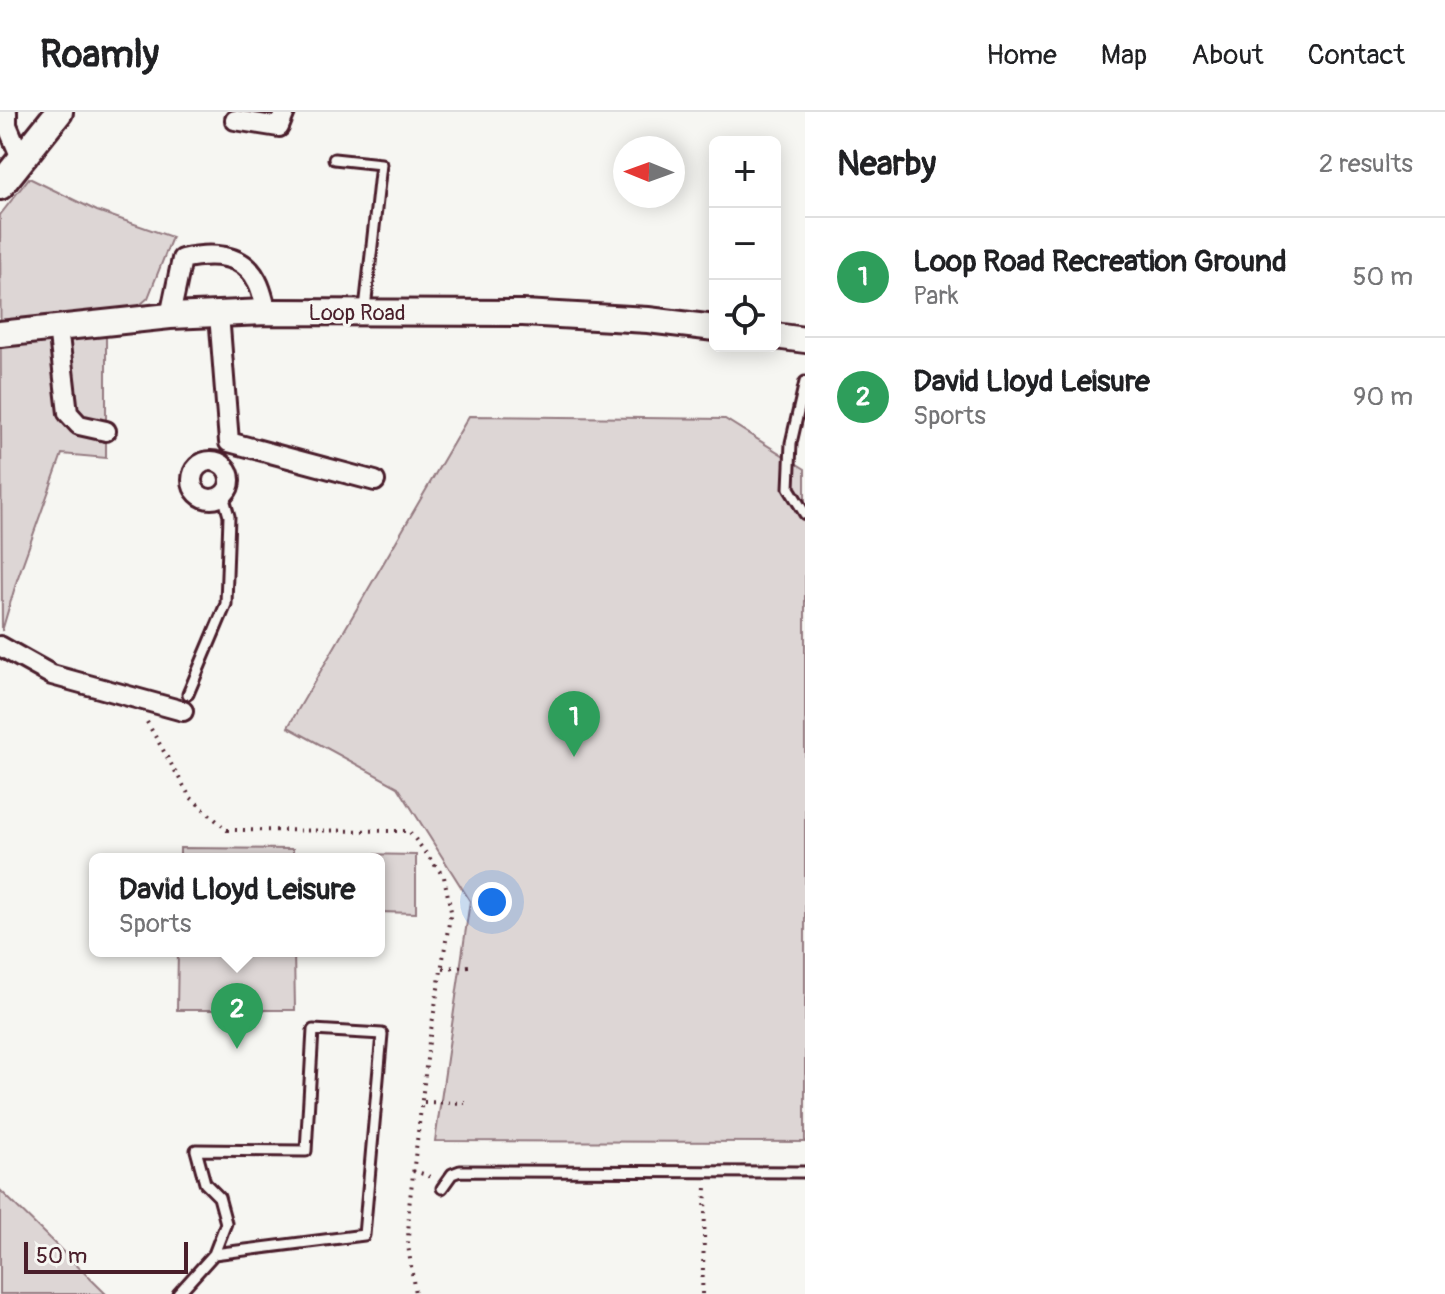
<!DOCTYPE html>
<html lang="en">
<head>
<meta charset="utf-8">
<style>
	:root { --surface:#fff; --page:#f6f6f6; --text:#202124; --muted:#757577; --line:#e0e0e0; --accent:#c8321e }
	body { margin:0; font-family:Pangolin,sans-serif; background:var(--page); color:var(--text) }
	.controls { position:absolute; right:24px; top:24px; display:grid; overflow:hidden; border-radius:12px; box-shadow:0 4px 20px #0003 }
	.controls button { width:72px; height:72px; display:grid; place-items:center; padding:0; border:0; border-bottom:2px solid var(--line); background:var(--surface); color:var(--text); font:40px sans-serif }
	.compass { position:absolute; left:613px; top:24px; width:72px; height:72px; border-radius:50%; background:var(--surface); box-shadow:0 4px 20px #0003; rotate:271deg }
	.scale { position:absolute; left:24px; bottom:20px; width:164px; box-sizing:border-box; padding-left:8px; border:4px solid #4a1f2b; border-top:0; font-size:22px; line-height:28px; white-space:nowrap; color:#4a1f2b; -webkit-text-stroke:6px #f6f6f2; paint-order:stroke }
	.you { position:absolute; left:492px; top:790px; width:28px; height:28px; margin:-20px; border:6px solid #fff; border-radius:50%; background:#1a73e8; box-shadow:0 0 0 12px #1a73e833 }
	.badge { display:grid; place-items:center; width:52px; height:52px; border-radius:50%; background:var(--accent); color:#fff; font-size:26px; font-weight:700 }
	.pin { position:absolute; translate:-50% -66px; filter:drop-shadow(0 2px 4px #0008) }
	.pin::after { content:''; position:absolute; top:42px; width:28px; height:24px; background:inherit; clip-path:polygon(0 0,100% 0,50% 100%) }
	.popup { position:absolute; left:89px; top:741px; width:296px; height:104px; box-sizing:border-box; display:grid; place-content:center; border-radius:12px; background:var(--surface); filter:drop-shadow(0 2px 6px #0005); font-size:26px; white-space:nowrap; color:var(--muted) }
	.popup b { font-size:30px; color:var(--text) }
	.popup::after { content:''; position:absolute; left:50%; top:100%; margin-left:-16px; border:16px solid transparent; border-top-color:var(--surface) }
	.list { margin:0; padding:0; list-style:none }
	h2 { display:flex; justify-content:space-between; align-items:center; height:104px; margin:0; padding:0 32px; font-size:34px }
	h2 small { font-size:26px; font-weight:400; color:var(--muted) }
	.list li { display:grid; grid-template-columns:52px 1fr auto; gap:24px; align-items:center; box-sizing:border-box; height:120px; padding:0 32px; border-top:2px solid var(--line) }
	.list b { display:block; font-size:30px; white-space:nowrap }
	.list p { margin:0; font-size:26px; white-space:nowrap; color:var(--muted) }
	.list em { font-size:26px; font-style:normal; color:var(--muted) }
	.icon { flex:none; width:44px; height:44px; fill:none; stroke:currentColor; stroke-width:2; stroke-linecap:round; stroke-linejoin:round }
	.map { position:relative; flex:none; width:805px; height:1182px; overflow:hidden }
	header { display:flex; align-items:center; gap:48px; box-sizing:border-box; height:112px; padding:0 40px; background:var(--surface); border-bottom:2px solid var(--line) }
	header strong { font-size:38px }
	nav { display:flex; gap:44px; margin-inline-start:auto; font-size:28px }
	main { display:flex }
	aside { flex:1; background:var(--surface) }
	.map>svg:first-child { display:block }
	.green { fill:#ddd6d5; stroke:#947a80; stroke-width:2 }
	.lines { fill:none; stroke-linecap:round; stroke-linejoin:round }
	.service-casing { stroke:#4a1f2b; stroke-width:15 }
	.minor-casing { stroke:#4a1f2b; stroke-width:24 }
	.secondary-casing { stroke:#4a1f2b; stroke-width:30 }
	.primary-casing { stroke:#4a1f2b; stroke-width:32 }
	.path { stroke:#4a1f2b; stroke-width:4; stroke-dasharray:2 6; stroke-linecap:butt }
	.service { stroke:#f6f6f2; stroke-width:9 }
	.minor { stroke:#f6f6f2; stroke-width:18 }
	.secondary { stroke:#f6f6f2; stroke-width:24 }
	.primary { stroke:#f6f6f2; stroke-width:26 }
	.labels { text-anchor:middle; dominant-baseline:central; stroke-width:7; stroke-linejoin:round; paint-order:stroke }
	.street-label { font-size:22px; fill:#4a1f2b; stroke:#f6f6f2 }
</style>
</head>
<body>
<header>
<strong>Roamly</strong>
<nav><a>Home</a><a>Map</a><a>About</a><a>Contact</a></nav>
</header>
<main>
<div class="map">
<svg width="805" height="1182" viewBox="0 0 805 1182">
	<rect width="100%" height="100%" fill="#f6f6f2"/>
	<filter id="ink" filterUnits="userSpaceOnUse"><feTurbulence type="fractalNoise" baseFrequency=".0125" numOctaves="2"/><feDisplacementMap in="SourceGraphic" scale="16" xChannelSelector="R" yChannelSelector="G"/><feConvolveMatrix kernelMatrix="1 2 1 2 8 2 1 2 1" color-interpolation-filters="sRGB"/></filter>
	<g filter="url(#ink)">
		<path class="green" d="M29 66 97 99 172 125 148 186 106 222V346L62 342 17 468 2 519 0 103Z
			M469 304 725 307 805 357V1030L435 1029 470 789 398 675 288 615Z
			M180 736 293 737V747H180Z
			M301 741 416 743V801L379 800V747H301Z
			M178 839H294L295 898H177Z
			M0 1078 106 1182H0Z"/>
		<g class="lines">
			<defs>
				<path id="service" d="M334 47 381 52 365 197
					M805 270 791 331 789 376 805 402
					M188 582 226 492 229 404 223 383
					M442 1076 452 1062 460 1059 805 1060
					M178 1182 214 1142 226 1111 219 1085 205 1071 196 1038 306 1039 313 918 382 922 364 1123 214 1142"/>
				<path id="minor" d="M7 0V13L21 46
					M235 8 279 15 285 0
					M219 202 229 330 375 369
					M170 204 182 147C209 141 243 140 257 169 262 178 264 190 267 200
					M58 215 68 301 79 313 106 319
					M192 368a19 19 0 1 1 38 0a19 19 0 1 1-38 0Z
					M0 534 52 563 183 599"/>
				<path id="secondary" d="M0 222 170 204 267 200 523 201 648 208 715 216
					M775 224 805 228"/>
				<path id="primary" d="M0 74 59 0"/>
			</defs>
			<use href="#service" class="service-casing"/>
			<use href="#minor" class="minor-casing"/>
			<use href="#secondary" class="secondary-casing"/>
			<use href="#primary" class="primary-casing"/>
			<path class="path" d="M147 610 190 685 227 718 409 719 444 765 451 799 429 930 409 1095 408 1133 415 1182
				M443 856 470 854
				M424 990 465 991
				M413 1059 427 1063 432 1067
				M702 1182 706 1074"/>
			<use href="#service" class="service"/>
			<use href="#minor" class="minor"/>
			<use href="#secondary" class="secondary"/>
			<use href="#primary" class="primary"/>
		</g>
	</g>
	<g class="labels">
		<g class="street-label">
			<text x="357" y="201">Loop Road</text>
		</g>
	</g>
</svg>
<div class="controls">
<button>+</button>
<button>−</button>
<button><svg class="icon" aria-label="locate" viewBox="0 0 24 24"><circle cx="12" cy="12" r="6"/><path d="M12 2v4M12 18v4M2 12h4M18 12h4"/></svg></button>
</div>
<svg class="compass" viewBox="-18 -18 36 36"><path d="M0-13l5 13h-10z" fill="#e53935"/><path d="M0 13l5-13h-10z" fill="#757577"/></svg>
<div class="scale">50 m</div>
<div class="you"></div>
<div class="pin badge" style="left:574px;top:645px;background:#2e9e5b">1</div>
<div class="pin badge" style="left:237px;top:937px;background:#2e9e5b">2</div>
<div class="popup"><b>David Lloyd Leisure</b>Sports</div>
</div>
<aside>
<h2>Nearby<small>2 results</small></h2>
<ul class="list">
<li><span class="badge" style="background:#2e9e5b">1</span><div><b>Loop Road Recreation Ground</b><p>Park</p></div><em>50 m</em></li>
<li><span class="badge" style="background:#2e9e5b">2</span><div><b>David Lloyd Leisure</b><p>Sports</p></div><em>90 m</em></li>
</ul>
</aside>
</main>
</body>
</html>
